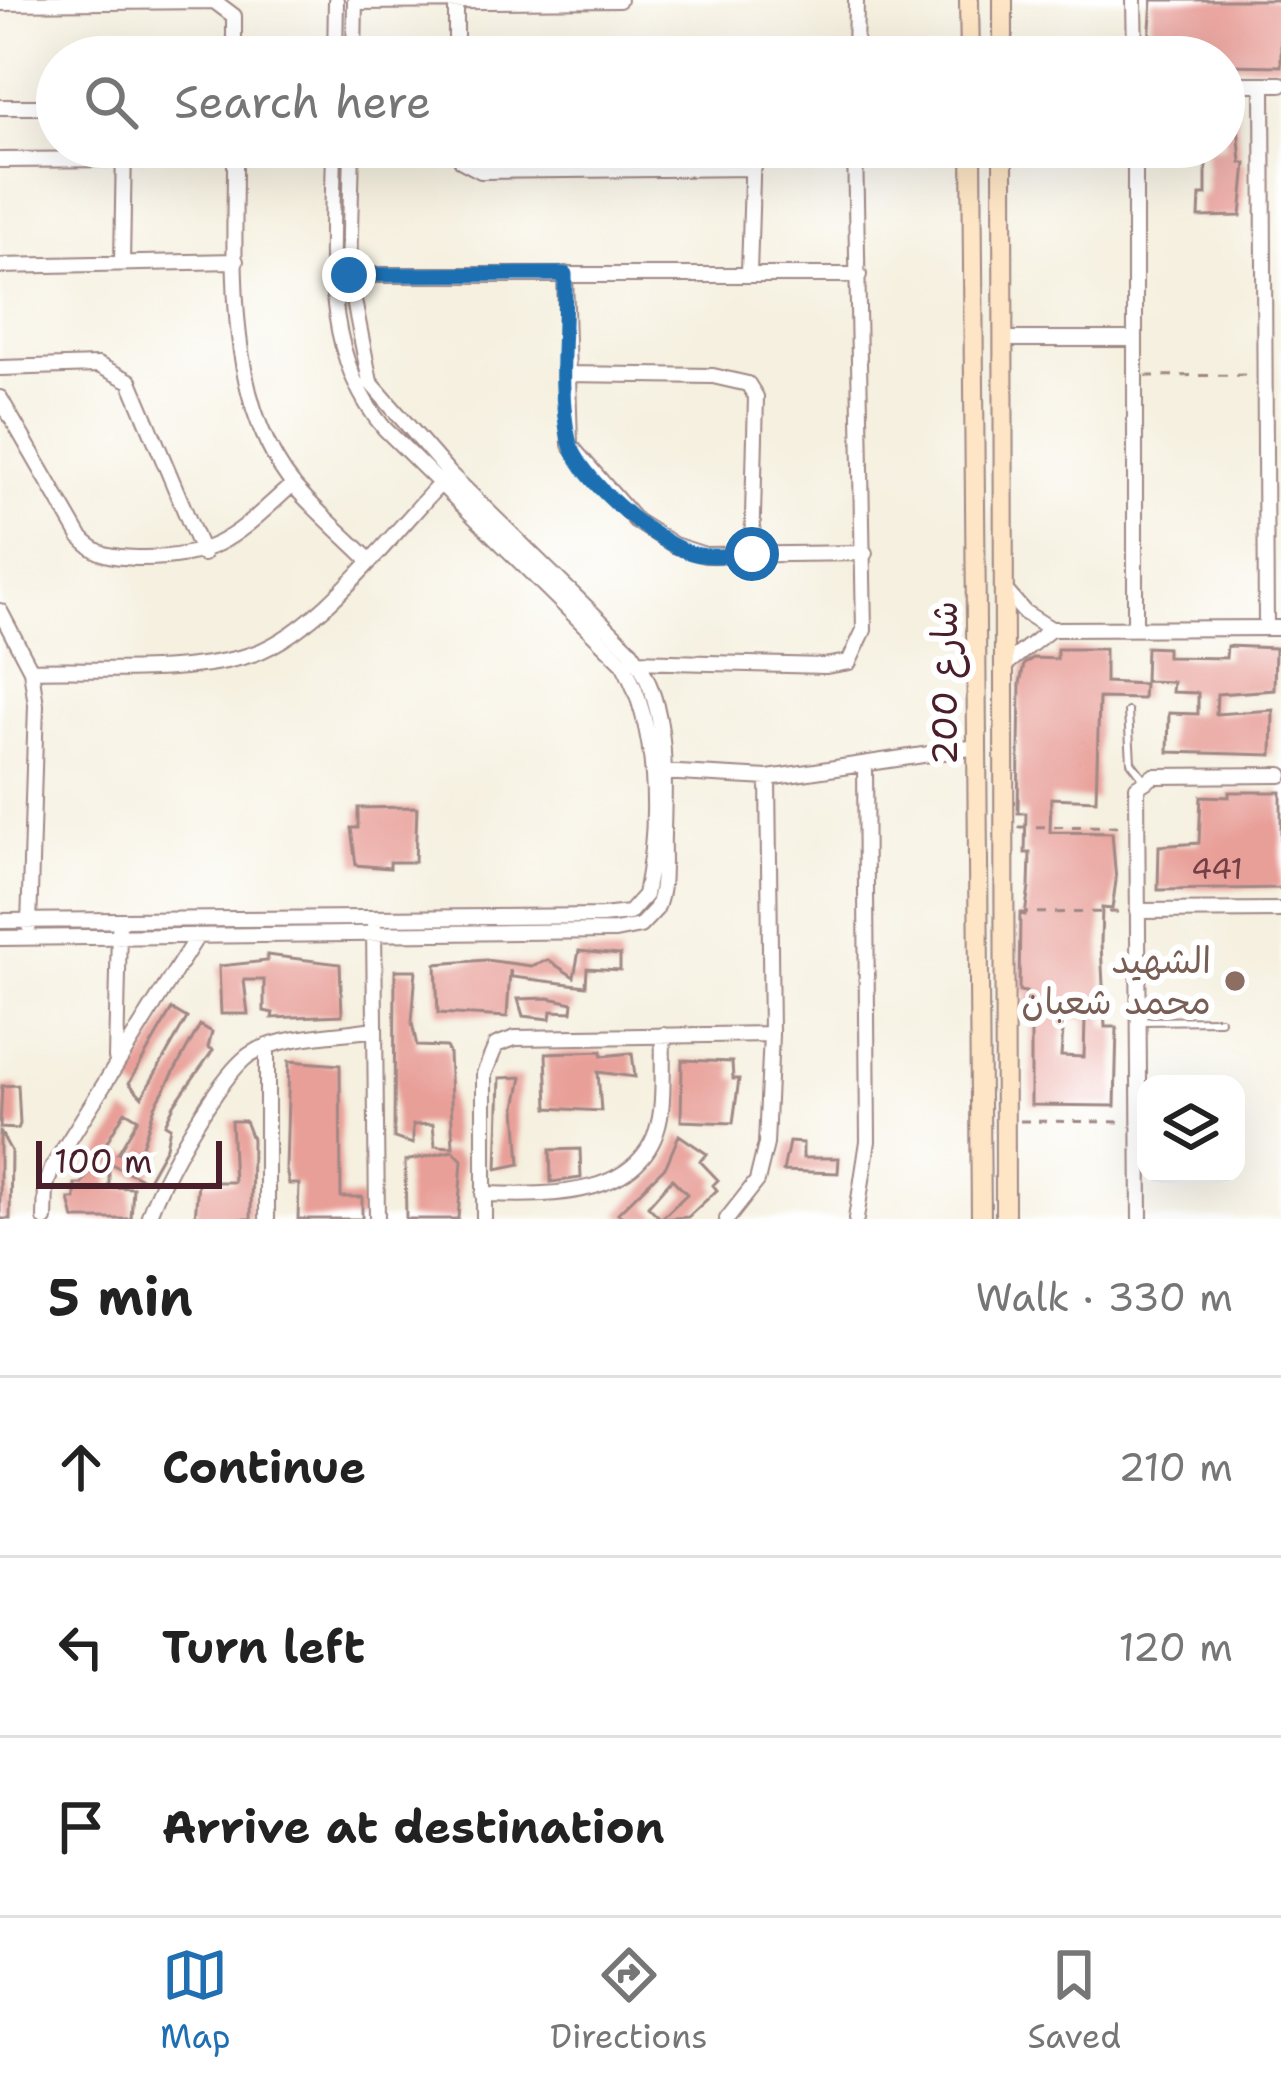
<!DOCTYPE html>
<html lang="en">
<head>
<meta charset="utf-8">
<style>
	:root { --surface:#fff; --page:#f6f6f6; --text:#222; --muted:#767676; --line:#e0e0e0; --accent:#1f6fb2 }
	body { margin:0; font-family:"Shantell Sans","Playpen Sans Arabic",sans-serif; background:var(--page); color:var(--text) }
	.controls { position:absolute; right:36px; bottom:36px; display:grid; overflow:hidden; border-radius:24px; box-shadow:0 12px 48px #0002 }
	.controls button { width:108px; height:108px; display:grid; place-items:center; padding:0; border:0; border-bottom:3px solid var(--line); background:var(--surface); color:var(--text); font:60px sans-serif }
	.scale { position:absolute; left:36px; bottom:30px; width:186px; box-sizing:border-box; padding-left:12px; border:6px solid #4a1f2b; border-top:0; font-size:33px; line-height:42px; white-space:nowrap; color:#4a1f2b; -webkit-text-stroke:9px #fff; paint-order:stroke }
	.stop { position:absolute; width:36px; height:36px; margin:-27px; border:9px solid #1f6fb2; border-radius:50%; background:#fff }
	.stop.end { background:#1f6fb2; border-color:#fff; box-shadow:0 3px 12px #0008 }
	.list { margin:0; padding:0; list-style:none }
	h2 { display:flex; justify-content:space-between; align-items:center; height:156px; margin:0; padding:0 48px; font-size:51px }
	h2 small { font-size:39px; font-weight:400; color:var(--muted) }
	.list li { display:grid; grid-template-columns:78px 1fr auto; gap:36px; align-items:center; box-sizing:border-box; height:180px; padding:0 48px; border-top:3px solid var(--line) }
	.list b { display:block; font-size:45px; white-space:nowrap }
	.list em { font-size:39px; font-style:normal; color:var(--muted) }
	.icon { flex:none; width:66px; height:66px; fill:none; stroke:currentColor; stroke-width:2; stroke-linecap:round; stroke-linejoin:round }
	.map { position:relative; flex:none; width:1281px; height:1219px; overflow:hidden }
	.search { position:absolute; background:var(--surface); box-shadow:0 12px 48px #0002; left:36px; right:36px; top:36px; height:132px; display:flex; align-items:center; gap:30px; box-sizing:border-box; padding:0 42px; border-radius:66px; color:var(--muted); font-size:45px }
	.sheet { height:696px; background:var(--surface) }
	nav { display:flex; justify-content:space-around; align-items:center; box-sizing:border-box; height:168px; border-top:3px solid var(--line); background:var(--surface); font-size:33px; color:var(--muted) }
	nav a { display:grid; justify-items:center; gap:6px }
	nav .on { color:var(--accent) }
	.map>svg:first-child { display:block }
	.building { fill:#e89f98; fill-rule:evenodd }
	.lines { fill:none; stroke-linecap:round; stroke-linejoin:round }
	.lane-casing { stroke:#a08885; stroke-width:10 }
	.street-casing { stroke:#a08885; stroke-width:18 }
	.secondary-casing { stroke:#a08885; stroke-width:22 }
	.path { stroke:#a08885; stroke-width:3; stroke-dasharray:9 9; stroke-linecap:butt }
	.lane { stroke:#fff; stroke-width:6 }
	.street { stroke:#fff; stroke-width:14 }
	.secondary { stroke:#fde5c5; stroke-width:18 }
	.route { stroke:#1f6fb2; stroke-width:15 }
	.education-dot { fill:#8d6e63; stroke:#fff; stroke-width:4.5 }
	.labels { text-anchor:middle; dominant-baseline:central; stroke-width:12; stroke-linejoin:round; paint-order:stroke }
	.number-label { font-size:30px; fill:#723f46 }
	.street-label { font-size:36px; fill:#4a1f2b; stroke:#fff }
	.education-label { font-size:36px; fill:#785e54; stroke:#fff; text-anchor:end }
</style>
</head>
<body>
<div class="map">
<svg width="1281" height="1219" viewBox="0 0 1281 1219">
	<rect width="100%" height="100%" fill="#fff"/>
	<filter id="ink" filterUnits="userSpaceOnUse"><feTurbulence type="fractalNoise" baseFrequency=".00833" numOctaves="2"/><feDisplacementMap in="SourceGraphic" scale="24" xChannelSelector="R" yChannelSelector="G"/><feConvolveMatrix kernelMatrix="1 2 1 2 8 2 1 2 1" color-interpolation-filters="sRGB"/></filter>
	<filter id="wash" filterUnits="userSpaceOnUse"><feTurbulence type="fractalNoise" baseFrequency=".004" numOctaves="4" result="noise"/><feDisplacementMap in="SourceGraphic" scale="48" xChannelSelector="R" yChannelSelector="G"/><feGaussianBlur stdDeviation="2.7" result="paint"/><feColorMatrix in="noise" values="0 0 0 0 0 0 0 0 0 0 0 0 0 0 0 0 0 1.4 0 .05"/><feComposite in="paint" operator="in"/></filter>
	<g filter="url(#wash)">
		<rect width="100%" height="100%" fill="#f5f0df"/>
		<g id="blocks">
			<path class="building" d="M1152 0H1281V66L1224 65V57H1148Z
				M1236 101 1241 163H1246L1241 216 1199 217 1200 195H1206V147H1224V102Z
				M1227 646 1275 648 1274 690 1217 694 1216 714 1273 710 1272 755 1168 752 1169 713 1198 714V693L1172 692 1173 682 1145 681 1146 647 1167 648V657L1226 658Z
				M1057 649H1105V682L1144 684 1143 699 1099 698 1096 800 1051 798 1050 832 1112 833 1116 881 1112 909 1102 908 1101 944 1105 1027H1117L1115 1106 1031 1105V1020H1025L1026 992 1019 991 1020 914 1025 915 1029 887 1030 853H1025L1026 813H1018L1020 684 1024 664 1033 658 1057 659ZM1064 1018 1085 1019 1084 1057 1061 1056Z
				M1229 792H1281V888L1158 890 1159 846 1199 843 1201 796 1229 797Z
				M417 807 415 862H390V868L356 865 351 828H358V808Z
				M579 951 620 955V970L587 968 586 986 512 977 510 970 507 1017 438 1013 436 964 486 960 531 966 548 960 574 977Z
				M267 955 340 964 342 1015 272 1018 273 1013 264 1011V980H244L248 1014H221L219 966 267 961Z
				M395 970H416L412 1023 417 1046 446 1047 449 1053 453 1147 435 1146 433 1124 413 1125V1144L394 1138Z
				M549 998 573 1003 572 1012 551 1011 550 1019 523 1016 518 999Z
				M172 1009 187 1018 142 1097 129 1083Z
				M200 1025 212 1032 208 1047 213 1050 174 1105 165 1124 170 1127 166 1147 147 1181 109 1163V1187L133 1188 131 1219H74L69 1199H75V1184H82L125 1111 138 1119 118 1153 139 1155 155 1106Z
				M602 1051V1056L632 1053 635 1077 598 1072 601 1111 548 1108 546 1053Z
				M682 1060 732 1062 733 1079H739L733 1123 681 1121Z
				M289 1061 340 1065 341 1197H362V1219H298L299 1184H289L286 1169Z
				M522 1077 516 1107 520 1164 497 1169 500 1078Z
				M18 1085 20 1124 18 1129 0 1128 2 1086Z
				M231 1121H245L252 1139 251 1219H195L198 1182H234Z
				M0 1131 11 1151 10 1219H0Z
				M679 1135 707 1154 700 1161 718 1180 713 1185 717 1190 688 1217 661 1219 687 1194 672 1179 648 1206 661 1219H624L618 1213 666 1166Z
				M789 1142 803 1143V1158H839L838 1173 783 1171Z
				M580 1149 581 1178 551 1182 550 1150Z
				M453 1151 462 1160 458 1219H406L405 1161Z"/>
		</g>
	</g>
	<g filter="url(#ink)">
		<use href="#blocks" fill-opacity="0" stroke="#a08885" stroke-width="3"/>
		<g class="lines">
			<defs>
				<path id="lane" d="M1128 712 1131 762 1144 779
					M1141 1021 1220 1020"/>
				<path id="street" d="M1134 0 1135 57
					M355 2 619 0
					M0 3 214 1 234 16V57
					M335 57 336 0
					M354 57 355 0
					M456 57V2
					M855 57 856 0
					M1224 84H1281
					M1263 84 1266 628
					M0 107H57
					M235 147C236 255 221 397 295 487 317 512 344 535 367 558
					M455 147 462 161 481 171 754 168
					M1135 147V628
					M0 160 124 159
					M122 263 124 147
					M0 266 236 261
					M749 273 753 147
					M565 274 570 445 636 521 674 545 705 555 865 553
					M342 275H859
					M1003 339H1135
					M0 368 98 365 130 381 203 554
					M566 374 713 376 748 384 756 397 752 555
					M0 398 80 537C98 557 113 557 139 558 218 559 237 534 293 484
					M1005 590 1024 612 1051 629
					M0 611 31 670 36 705 29 926
					M633 661 825 666 849 662 864 630 855 147
					M1004 666 1051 629 1281 628
					M31 670C99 668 176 675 243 657 315 639 391 534 442 482
					M661 772 768 778 977 747
					M1137 911 1281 910
					M0 921 602 916 629 913 645 895C660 821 659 729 622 662L384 428C318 350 333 243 334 147
					M374 926 377 1219
					M0 938 615 931 640 926 656 909C666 887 662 858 663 834 664 771 670 706 631 651L450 474 370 382 349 275 352 147
					M267 1046V1219
					M116 1058 119 930
					M483 1194C549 1196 650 1200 661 1111 664 1086 662 1059 663 1035
					M45 1219 46 1186 53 1166 196 938
					M148 1219C157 1185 223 1067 254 1052 287 1035 337 1035 375 1029
					M484 1219V1074L496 1045 515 1038 771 1034
					M727 1219 757 1181 766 1144 771 1034 768 778
					M856 1219 868 1141 865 765
					M1140 1219 1137 787 1154 776 1281 775"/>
				<path id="secondary" d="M969 0 970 57
					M1003 0V57
					M972 147 981 1219
					M1003 147 1005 1219"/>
			</defs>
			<use href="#lane" class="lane-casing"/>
			<use href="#street" class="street-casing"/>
			<use href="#secondary" class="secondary-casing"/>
			<path class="path" d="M1146 376 1251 375
				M1018 827 1122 826
				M1019 913 1123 912
				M1020 1121 1125 1122"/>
			<use href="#lane" class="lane"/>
			<use href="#street" class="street"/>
			<use href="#secondary" class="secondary"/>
		</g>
	</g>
	<g class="lines" filter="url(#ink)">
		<path class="route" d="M349 275 565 274C566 327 557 389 569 440 578 478 651 539 688 552 707 559 731 555 752 554"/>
	</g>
	<circle class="education-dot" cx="1235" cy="981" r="12"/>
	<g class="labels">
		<g class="number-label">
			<text x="1217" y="868">441</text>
		</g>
		<g class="street-label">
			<text transform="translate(944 683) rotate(-90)">شارع 200</text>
		</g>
		<g class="education-label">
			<text x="1211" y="960">الشهيد<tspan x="1211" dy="41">محمد شعبان</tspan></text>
		</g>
	</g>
</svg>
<div class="controls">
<button><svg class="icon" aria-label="layers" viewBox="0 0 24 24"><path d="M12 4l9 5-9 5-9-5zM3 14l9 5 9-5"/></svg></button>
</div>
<div class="scale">100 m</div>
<div class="stop" style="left:752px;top:554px"></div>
<div class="stop end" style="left:349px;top:275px"></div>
<div class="search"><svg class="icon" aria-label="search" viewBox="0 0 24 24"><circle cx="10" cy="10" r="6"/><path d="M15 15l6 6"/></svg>Search here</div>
</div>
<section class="sheet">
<h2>5 min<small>Walk · 330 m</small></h2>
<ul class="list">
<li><svg class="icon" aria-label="ahead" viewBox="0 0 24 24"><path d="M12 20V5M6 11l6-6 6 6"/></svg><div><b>Continue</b></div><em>210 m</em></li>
<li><svg class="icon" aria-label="left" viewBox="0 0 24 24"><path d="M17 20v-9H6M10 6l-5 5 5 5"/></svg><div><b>Turn left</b></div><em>120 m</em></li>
<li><svg class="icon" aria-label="arrive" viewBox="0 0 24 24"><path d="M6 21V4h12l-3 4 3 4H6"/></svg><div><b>Arrive at destination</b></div></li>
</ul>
</section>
<nav>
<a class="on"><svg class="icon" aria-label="map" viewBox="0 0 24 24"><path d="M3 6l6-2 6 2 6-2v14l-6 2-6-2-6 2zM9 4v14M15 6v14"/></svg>Map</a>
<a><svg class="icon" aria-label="directions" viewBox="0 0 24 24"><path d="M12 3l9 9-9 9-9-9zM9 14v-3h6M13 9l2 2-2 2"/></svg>Directions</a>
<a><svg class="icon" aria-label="saved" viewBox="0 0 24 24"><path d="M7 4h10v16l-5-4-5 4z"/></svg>Saved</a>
</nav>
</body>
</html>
